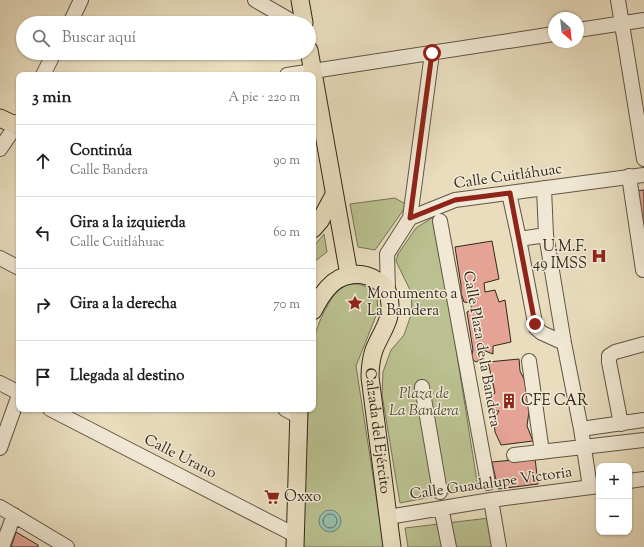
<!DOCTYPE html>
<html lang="es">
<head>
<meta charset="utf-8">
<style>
	:root { --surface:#fff; --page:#f6f6f6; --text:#202124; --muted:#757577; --line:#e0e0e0 }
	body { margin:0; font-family:"Sorts Mill Goudy",serif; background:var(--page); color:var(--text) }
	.controls { position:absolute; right:12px; bottom:12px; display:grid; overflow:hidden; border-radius:8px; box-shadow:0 1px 3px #0004 }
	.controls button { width:36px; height:36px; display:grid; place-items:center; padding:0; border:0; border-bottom:1px solid var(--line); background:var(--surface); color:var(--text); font:20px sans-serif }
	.compass { position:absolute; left:548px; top:12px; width:36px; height:36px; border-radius:50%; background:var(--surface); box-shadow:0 1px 3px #0004; rotate:153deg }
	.stop { position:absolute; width:12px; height:12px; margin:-9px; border:3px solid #8f2418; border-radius:50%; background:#fff }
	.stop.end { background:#8f2418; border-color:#fff; box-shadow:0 1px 4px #0008 }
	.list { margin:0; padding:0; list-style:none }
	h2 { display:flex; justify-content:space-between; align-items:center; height:52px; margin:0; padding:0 16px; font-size:17px }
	h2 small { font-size:13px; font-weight:400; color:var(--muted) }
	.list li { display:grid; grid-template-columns:26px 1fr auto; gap:12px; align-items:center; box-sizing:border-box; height:72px; padding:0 16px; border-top:1px solid var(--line) }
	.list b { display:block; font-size:15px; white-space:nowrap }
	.list p { margin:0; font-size:13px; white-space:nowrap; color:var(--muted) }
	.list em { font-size:13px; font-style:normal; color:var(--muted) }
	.icon { flex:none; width:22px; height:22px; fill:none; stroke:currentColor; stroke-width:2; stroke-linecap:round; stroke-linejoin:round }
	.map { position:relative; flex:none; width:644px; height:547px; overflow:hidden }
	.search { position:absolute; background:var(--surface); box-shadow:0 1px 3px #0004; left:16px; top:16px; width:300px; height:44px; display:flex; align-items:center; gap:10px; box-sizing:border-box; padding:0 14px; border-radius:22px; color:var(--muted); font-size:15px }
	.panel { position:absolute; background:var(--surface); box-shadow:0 1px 3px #0004; left:16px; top:72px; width:300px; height:340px; border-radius:8px }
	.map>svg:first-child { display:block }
	.green { fill:#bac08f; stroke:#767456 }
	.water { fill:#99bdab; stroke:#6f8172 }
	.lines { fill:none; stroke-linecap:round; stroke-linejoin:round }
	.shore { stroke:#657264; stroke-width:1 }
	.building { fill:#e4a395; stroke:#31281c }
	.minor-casing { stroke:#5f5544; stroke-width:16 }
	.major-casing { stroke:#31281c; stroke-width:19 }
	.minor { stroke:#f1e9d5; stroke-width:14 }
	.major { stroke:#e9ddbe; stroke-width:17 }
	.route { stroke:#8f2418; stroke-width:5 }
	.labels { text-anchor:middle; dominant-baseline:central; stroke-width:3; stroke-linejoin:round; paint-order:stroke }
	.street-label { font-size:15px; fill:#31281c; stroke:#f1e9d5 }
	.poi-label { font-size:15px; fill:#31281c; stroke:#f1e9d5; text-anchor:start }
	.park-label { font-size:15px; font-style:italic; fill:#534e39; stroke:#f1e9d5 }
</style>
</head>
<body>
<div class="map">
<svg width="644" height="547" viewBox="0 0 644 547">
	<rect width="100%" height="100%" fill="#e9ddbe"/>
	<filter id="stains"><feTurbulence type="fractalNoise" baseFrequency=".005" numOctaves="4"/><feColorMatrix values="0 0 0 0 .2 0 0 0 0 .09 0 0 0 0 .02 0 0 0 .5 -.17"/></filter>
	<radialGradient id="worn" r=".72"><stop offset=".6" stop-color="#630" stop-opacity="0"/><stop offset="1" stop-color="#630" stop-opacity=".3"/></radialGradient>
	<path class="green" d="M395 198 407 205 375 250 358 247 350 204Z
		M435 216 478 488 400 503 382 395 383 372 391 350 404 335 412 312 411 292 396 261 398 254 416 228Z
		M324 234 327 252 314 262H313V247Z
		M359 284 371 289 377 299 378 311 356 366 384 547H303L308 409H313V342C317 325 331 289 349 284 352 284 356 284 359 284Z
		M489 518 493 547H408L405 528Z"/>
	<path class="water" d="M319 521a11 11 0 1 1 22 0a11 11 0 1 1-22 0Z"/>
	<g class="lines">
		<path class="shore" d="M323 521a7 7 0 1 1 14 0a7 7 0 1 1-14 0Z"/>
	</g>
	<path class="building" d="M644 190V250L635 191Z
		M492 241 499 279 484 283 485 292 495 290 499 302 505 300 511 342 493 346V354L480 349 484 358 476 362 471 358 473 350 467 312 472 309 470 303 464 302 461 293V285L455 247Z
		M519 359 520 371 525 381 529 411 527 426 533 441 501 445 495 432 494 419 499 411 489 410 486 405 489 397 495 393 488 362Z
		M535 458 538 484 498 489 492 462Z
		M16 532 38 545V547H11Z"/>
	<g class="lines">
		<defs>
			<path id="minor" d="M255 0 295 23
				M618 0 644 159
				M70 23 81 0
				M578 30 644 20
				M43 75 54 53
				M287 75 554 34
				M0 149 19 121
				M629 176 643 270
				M544 188 546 235 564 343 581 429 590 487
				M509 193 519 239
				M410 218 432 53
				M440 221 488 483
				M546 235 519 239 536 328 542 333 564 343
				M0 258 19 268
				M388 291 387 254 410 218 455 200 644 175
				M529 361 542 452
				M0 383 19 393
				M422 387 440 492
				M50 409 295 535
				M285 409 298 416
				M621 424 609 362V356L615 352 644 344
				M581 429 644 420
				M0 448 19 395
				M514 455 644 440
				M629 481 644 479
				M491 500 499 547
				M0 507 67 547
				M388 517 491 500 599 486
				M443 517 449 547
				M2 547 14 515"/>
			<g id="major">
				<path d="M300 0 304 23"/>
				<path d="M309 50 349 275"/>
				<path d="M0 118 19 127"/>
				<path d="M313 229 320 221 334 195"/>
				<path id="s1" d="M313 311C321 295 332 277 351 275 361 273 370 276 378 281 385 285 388 290 389 298 394 318 381 332 374 350 371 359 370 367 370 377L392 547"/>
				<path d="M295 547 299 409"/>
			</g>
		</defs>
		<use href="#minor" class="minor-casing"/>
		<use href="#major" class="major-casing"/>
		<use href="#minor" class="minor"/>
		<use href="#major" class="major"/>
	</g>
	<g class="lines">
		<path class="route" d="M432 53 410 218 455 200 510 193 535 324"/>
	</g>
	<defs>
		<symbol id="hospital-bare" viewBox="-9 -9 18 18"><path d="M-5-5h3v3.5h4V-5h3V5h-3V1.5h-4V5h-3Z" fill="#8f2418" stroke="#f1e9d5" stroke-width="2.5" paint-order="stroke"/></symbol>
		<symbol id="sight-bare" viewBox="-9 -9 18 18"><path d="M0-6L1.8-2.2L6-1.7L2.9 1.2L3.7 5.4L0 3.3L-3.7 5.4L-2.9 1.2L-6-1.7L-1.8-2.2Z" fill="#8f2418" stroke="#f1e9d5" stroke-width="2.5" paint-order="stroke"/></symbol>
		<symbol id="building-bare" viewBox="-9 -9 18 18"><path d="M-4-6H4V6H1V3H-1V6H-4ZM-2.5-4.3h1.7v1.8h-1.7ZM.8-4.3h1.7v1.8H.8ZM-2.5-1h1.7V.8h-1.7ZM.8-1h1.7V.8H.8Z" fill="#8f2418" stroke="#f1e9d5" stroke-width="2.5" paint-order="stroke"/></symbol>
		<symbol id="supermarket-bare" viewBox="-9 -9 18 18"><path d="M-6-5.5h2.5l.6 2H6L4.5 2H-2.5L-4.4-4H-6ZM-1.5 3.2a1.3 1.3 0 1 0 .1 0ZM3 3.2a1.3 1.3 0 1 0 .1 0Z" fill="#8f2418" stroke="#f1e9d5" stroke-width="2.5" paint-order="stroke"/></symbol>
	</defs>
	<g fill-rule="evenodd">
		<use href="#hospital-bare" x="588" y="245" width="22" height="22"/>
		<use href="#sight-bare" x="344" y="292" width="22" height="22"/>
		<use href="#building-bare" x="498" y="390" width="22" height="22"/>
		<use href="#supermarket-bare" x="261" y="486" width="22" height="22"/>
	</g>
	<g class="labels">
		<g class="street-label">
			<text transform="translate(508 177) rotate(-8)">Calle Cuitláhuac</text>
			<text transform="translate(481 349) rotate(80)">Calle Plaza de la Bandera</text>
			<text stroke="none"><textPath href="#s1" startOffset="241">Calzada del Ejército</textPath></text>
			<text transform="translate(180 457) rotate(27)">Calle Urano</text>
			<text transform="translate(491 484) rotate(-8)">Calle Guadalupe Victoria</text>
		</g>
		<g class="poi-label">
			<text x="587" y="247" text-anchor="end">U.M.F.<tspan x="587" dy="17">49 IMSS</tspan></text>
			<text x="367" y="294">Monumento a<tspan x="367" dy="17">La Bandera</tspan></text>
			<text x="521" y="401">CFE CAR</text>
			<text x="284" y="497">Oxxo</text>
		</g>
		<g class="park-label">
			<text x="424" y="394">Plaza de<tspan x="424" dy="17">La Bandera</tspan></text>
		</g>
	</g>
	<rect width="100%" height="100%" filter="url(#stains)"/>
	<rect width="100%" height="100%" fill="url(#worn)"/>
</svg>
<div class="controls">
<button>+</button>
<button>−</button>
</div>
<svg class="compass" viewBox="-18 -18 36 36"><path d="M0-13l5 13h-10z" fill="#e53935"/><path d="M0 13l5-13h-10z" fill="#757577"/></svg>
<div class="stop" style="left:432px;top:53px"></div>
<div class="stop end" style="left:535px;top:324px"></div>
<div class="search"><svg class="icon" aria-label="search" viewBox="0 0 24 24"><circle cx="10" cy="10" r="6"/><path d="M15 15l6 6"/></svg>Buscar aquí</div>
<section class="panel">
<h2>3 min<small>A pie · 220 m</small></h2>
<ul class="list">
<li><svg class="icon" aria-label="ahead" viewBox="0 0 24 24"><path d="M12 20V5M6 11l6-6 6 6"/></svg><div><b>Continúa</b><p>Calle Bandera</p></div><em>90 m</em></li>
<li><svg class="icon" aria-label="left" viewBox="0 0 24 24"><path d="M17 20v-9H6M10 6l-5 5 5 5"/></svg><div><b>Gira a la izquierda</b><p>Calle Cuitláhuac</p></div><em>60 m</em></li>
<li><svg class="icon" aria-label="right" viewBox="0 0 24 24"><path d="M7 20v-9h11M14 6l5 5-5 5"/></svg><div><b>Gira a la derecha</b></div><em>70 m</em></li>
<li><svg class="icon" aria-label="arrive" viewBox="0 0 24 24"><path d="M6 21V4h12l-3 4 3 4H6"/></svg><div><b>Llegada al destino</b></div></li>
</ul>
</section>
</div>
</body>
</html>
